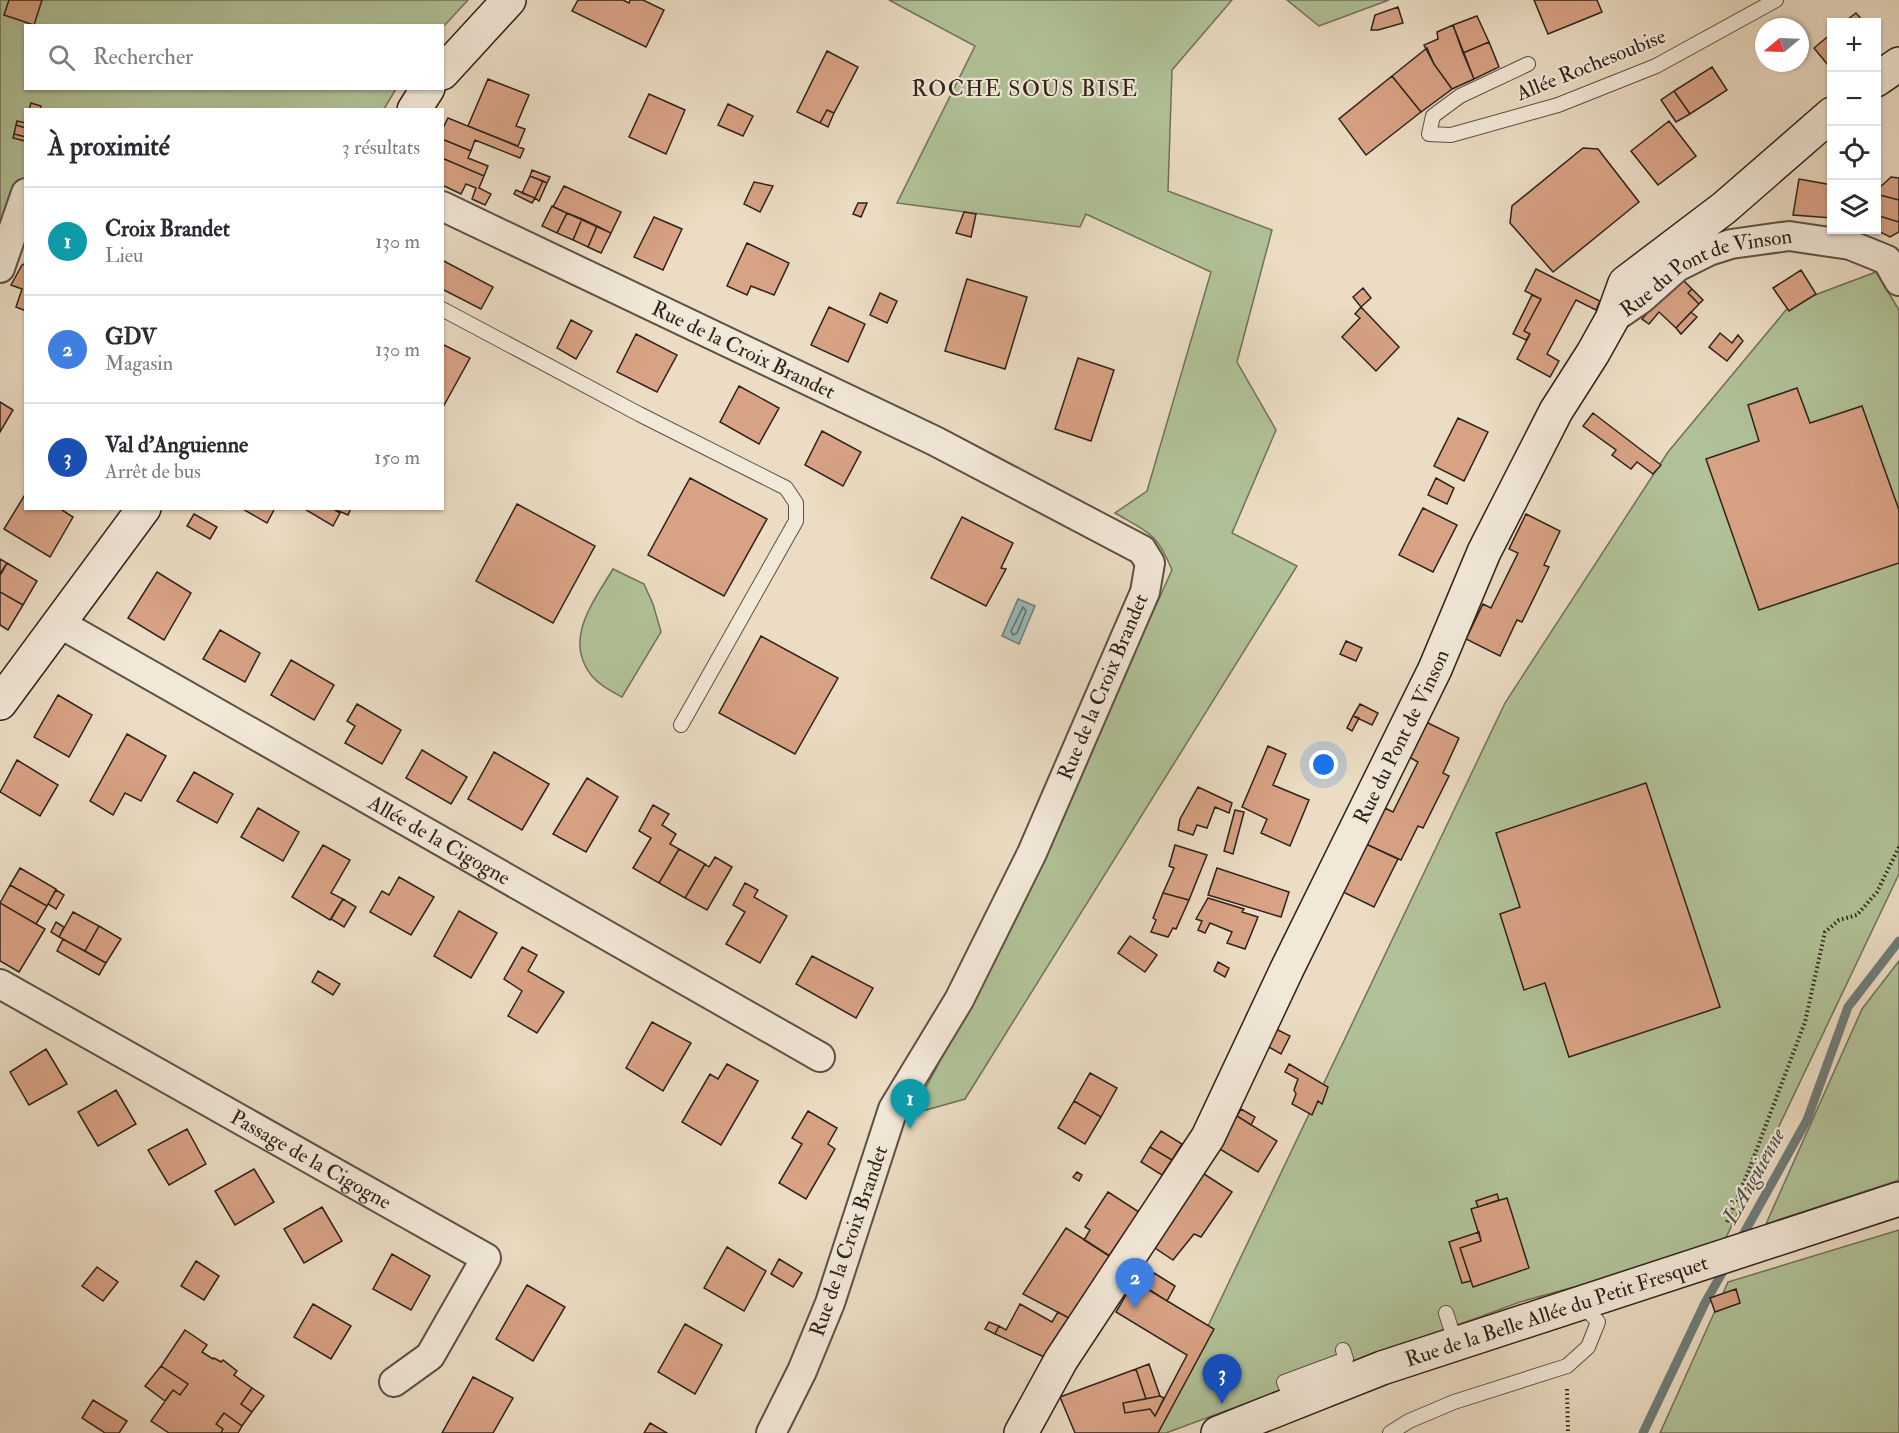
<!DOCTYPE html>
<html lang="fr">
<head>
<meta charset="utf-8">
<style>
	:root { --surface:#fff; --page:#f7f7f7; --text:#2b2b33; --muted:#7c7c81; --line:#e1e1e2; --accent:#d93025 }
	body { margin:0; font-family:"IM FELL Double Pica",serif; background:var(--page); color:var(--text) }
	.controls { position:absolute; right:18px; top:18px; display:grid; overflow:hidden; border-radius:0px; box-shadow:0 2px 4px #0004 }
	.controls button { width:54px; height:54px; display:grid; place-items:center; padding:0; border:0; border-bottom:2px solid var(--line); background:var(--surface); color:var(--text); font:30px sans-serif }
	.compass { position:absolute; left:1755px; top:18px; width:54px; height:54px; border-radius:50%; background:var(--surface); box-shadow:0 2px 4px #0004; rotate:251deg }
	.you { position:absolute; left:1324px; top:765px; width:21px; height:21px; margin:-15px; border:4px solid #fff; border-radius:50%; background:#1a73e8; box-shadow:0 0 0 9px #1a73e833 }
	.badge { display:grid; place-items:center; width:39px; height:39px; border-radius:50%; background:var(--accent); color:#fff; font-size:20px; font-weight:700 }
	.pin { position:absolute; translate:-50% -50px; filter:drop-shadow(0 2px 3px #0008) }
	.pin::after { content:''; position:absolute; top:32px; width:21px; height:18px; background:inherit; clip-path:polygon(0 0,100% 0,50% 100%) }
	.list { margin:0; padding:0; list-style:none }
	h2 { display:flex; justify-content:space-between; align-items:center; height:78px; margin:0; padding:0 24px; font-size:26px }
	h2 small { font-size:20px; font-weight:400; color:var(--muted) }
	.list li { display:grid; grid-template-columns:39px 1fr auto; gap:18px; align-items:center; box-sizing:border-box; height:108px; padding:0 24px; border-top:2px solid var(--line) }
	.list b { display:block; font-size:22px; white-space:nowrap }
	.list p { margin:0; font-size:20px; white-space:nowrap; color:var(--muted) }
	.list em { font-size:20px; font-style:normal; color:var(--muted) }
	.icon { flex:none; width:33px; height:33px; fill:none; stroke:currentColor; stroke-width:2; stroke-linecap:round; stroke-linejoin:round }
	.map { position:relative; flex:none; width:1899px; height:1433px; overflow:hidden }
	.search { position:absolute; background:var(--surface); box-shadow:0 2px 4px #0004; left:24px; top:24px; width:420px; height:66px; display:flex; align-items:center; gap:15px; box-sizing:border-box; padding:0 21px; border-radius:0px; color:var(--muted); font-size:22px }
	.panel { position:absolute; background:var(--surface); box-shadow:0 2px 4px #0004; left:24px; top:108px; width:420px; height:402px; border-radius:0px }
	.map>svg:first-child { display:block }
	.green { fill:#b1c298; stroke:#70725a; stroke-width:1.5 }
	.water { fill:#99bab9; stroke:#6f7d7a; stroke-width:1.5 }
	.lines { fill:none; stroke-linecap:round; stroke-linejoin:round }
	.shore { stroke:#646e6a; stroke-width:1.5 }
	.stream { stroke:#6f7d7a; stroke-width:9 }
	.building { fill:#d8a284; stroke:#2f221b; stroke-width:1.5 }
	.lane-casing { stroke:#5e5045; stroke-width:16 }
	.street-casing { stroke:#5e5045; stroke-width:32 }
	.secondary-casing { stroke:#2f221b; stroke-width:36 }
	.path { stroke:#2f221b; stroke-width:4; stroke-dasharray:1.5 3; stroke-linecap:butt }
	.lane { stroke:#f2e8d8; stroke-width:14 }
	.street { stroke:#f2e8d8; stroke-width:28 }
	.secondary { stroke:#f2e8d8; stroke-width:33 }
	.labels { text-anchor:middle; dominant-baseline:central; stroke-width:4.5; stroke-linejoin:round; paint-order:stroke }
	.street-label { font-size:21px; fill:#2f221b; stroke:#f2e8d8 }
	.neighbourhood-label { font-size:22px; letter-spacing:1.5px; fill:#2f221b; stroke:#f2e8d8 }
	.water-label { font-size:22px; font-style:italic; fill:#4f504a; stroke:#f2e8d8 }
</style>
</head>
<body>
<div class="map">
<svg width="1899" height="1433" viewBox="0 0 1899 1433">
	<rect width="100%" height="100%" fill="#ebdcc3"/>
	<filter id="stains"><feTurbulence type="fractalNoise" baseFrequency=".00333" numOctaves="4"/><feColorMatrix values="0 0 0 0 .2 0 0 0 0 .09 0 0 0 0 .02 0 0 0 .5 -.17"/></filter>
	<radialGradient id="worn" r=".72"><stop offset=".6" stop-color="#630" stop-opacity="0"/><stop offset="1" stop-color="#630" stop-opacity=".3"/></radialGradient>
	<path class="green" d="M0 0H468L443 27 442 26H26V88L396 89 384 109 26 110 25 181 21 179 0 241Z
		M889 0H1232L1172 70 1168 191 1272 230 1237 362 1276 430 1232 533 1297 566 965 1099 912 1114 994 959 1172 570C1157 533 1148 532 1115 513L1147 491 1211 272 1086 214 1080 227 897 203 975 46Z
		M1287 0H1389L1319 26Z
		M1876 272 1899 310V874L1722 1246 1520 1302 1166 1433H1157L1505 703 1668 452 1791 304Z
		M613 569 644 584 653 604 661 632 622 697C611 691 599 685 591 675 563 639 594 601 613 569Z
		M1899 961V1180L1766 1224 1862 1009Z
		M1899 1230V1433H1660L1728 1282Z"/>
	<path class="water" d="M1018 599 1035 606 1019 644 1002 636Z"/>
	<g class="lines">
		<path class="shore" d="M1023 607 1026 611 1017 633 1013 635 1011 631Z"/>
		<path class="stream" d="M1739 1242 1807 1120 1848 1007 1899 941
			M1643 1433 1705 1303 1727 1264"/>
	</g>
	<path class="building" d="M9 0H42L34 25 4 15Z
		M578 0H623L629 3 630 0H643L664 10 646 47 572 11Z
		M1534 0H1597L1602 12 1548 34Z
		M1398 7 1403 23 1378 30H1371L1375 15Z
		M1856 13 1864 22H1844Z
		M1477 16 1489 42 1463 53 1453 25Z
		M1453 25 1474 79 1452 89 1434 64 1424 45 1438 39 1437 32Z
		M1832 33V70L1814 48Z
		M1489 42 1499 67 1474 79 1463 53Z
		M1427 48 1434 64 1452 89 1421 112 1392 76Z
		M827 51 858 67 834 113 827 110 820 123 797 112Z
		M1712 67 1727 90 1690 114 1674 91Z
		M1392 76 1421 112 1366 155 1339 119Z
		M488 79 529 95 516 126 525 129 518 146 468 126Z
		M1674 91 1690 114 1676 122 1661 100Z
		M649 94 685 110 666 154 629 137Z
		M31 103 41 106 40 110H29Z
		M728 104 753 116 743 136 718 125Z
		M827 110 834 113 828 127 820 123Z
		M448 118 524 149 520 158 475 140 471 151 442 139V130Z
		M17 121 26 123V128L16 125Z
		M1669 121 1696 156 1658 185 1631 151Z
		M16 125 26 128V137L14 134Z
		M14 134 26 137 25 141 13 138Z
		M442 139 471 151 468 158 488 166 484 176 442 158Z
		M1583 148 1598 149 1639 202 1553 272 1510 223 1512 206Z
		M442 158 484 176 479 188 491 194 485 205 472 199 476 188 466 184 461 194 442 185Z
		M532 170 550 177 547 183 530 176Z
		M530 176 543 181 535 198 522 193Z
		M1891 177 1899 178V200L1876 194V191Z
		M1799 179 1832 185V218L1793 215Z
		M543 181 547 183 539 201 535 198Z
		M754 182 773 186 760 212 744 204Z
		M564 186 621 212 611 233 553 207Z
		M516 190 535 198 532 203 514 194Z
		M1876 194 1899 200V222L1876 215Z
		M858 203H867L861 217 853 214Z
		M552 206 567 213 557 233 542 226Z
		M964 212 976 214 971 237 956 233Z
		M567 213 582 219 573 240 557 233Z
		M1876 215 1899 222V232L1890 237 1876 230Z
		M654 217 682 229 663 270 634 257Z
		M582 219 597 226 588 247 573 240Z
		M597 226 611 233 601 253 588 247Z
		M747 243 789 263 774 295 751 286 747 295 727 286Z
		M442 260 493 287 481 309 442 289Z
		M26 263V311L16 307 22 289 11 285 22 265Z
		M1536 269 1600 301 1596 310 1576 300 1547 354 1559 361 1550 377 1517 359 1530 334 1524 331 1541 299 1525 291Z
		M1801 270 1816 294 1789 311 1773 288Z
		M1679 276 1692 289 1688 293 1699 304 1676 328 1659 312 1649 324 1642 319Z
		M967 279 1027 297 1005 369 945 351Z
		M1363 288 1371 298 1361 307 1353 297Z
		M1692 289 1703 300 1699 304 1688 293Z
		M880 293 897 301 887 323 870 315Z
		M1532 295 1541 299 1524 331 1530 334 1526 340 1513 334Z
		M829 307 865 324 848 362 811 345Z
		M1361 307 1399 347 1376 371 1342 337 1360 318 1355 314Z
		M1691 312 1697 317 1681 334 1676 328Z
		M571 320 592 331 576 359 557 348Z
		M1720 333 1732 343 1738 335 1743 341 1727 361 1709 347Z
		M636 334 677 355 657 392 617 372Z
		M442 344 470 358 442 409Z
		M1078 358 1114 370 1091 441 1055 429Z
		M739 386 779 408 759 444 720 422Z
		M1797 388 1810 423 1862 406 1899 510V563L1759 610 1706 459 1759 441 1748 405Z
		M0 402 13 410 0 432Z
		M1593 413 1661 465 1653 474 1637 462 1631 469 1612 455 1616 450 1583 426Z
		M1458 418 1488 432 1464 481 1434 466Z
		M822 431 861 452 843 486 805 465Z
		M690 478 767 519 724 596 648 555Z
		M1436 478 1454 488 1447 504 1428 495Z
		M26 493V508H59L73 517 50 557 4 529Z
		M517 504 595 546 553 623 476 581Z
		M241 508H275L267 523Z
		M303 508H332L340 513 333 526Z
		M332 508H351L348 515Z
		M1423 508 1457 525 1433 572 1399 555Z
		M194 514 217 527 210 539 187 526Z
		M1526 514 1560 531 1544 565 1549 567 1522 622 1517 620 1500 656 1466 639 1483 604 1491 608 1518 553 1509 549Z
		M962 517 1013 543 1001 568 1006 569 986 606 931 578Z
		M0 559 7 563 1 574H0Z
		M7 563 37 581 23 605 0 592V574Z
		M157 572 191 593 164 640 128 618Z
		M0 592 23 605 8 630 0 625Z
		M220 630 260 653 245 682 203 659Z
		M761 636 838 678 795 754 719 713Z
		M1346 641 1362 648 1356 661 1340 654Z
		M291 660 334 685 314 720 271 695Z
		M58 695 92 715 69 757 34 737Z
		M357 704 401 730 382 764 345 743 355 726 347 721Z
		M1360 704 1378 713 1372 725 1353 716Z
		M1353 716 1359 718 1352 731 1347 728Z
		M1426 722 1459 738 1443 773 1449 776 1423 828 1418 826 1401 860 1366 844 1385 808 1393 812 1418 762 1409 757Z
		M127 734 166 756 141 801 125 793 113 815 90 801Z
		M1268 746 1286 754 1273 785 1309 800 1290 846 1261 833 1267 819 1242 807Z
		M422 750 467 777 451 804 406 778Z
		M494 752 549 784 522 830 468 799Z
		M17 760 58 785 40 816 0 792Z
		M194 772 233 794 217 823 177 801Z
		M587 778 618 797 586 852 553 834Z
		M1646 783 1720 1007 1569 1057 1545 983 1524 990 1500 914 1520 907 1496 833Z
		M1198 787 1232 803 1229 813 1215 807 1207 828 1197 825 1193 835 1178 830 1180 819Z
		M653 805 669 814 662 825 676 834 670 844 679 849 659 883 633 868 651 838 639 831Z
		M258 808 299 832 283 861 241 837Z
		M1235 810 1244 812 1233 854 1224 851Z
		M1366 844 1398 859 1374 907 1343 892Z
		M323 845 350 860 331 893 343 899 330 920 292 897Z
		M1175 845 1207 855 1189 900 1163 893 1174 868 1169 866Z
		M679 849 705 864 685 898 659 883Z
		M715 857 732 867 707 910 685 898 705 864 709 867Z
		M20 868 56 889 47 906 10 885Z
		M1217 868 1289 892 1281 917 1208 895Z
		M399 877 434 897 411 935 370 912 382 891 389 895Z
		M745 883 758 890 754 897 787 916 760 963 726 944 745 912 733 905Z
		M10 885 47 906 36 924 0 903Z
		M56 890 64 895 56 909 48 904Z
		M1163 893 1189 900 1176 929 1173 928 1168 937 1151 932 1156 920 1153 918Z
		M1208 898 1244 909 1242 912 1258 917 1245 949 1227 943 1232 932 1210 923 1205 933 1198 930 1202 921 1196 919Z
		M343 899 356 907 344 927 331 919Z
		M0 903 45 929 19 972 0 961Z
		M459 911 497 933 471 978 434 956Z
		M73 912 99 926 85 951 59 937Z
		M56 922 64 927 59 937 51 932Z
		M99 926 121 939 106 963 85 951Z
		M1130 936 1157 955 1145 972 1118 953Z
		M63 939 106 963 99 975 57 951Z
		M522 947 537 955 528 971 564 992 537 1033 508 1016 522 991 504 979Z
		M812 956 873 988 856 1018 796 984Z
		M1218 962 1229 968 1225 977 1214 971Z
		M318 971 340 984 333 995 312 982Z
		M652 1022 691 1043 663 1091 626 1068Z
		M1276 1029 1290 1036 1281 1054 1267 1046Z
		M46 1049 67 1084 29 1105 10 1072Z
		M727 1064 758 1081 721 1145 682 1122 710 1074 718 1079Z
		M1289 1064 1328 1087 1322 1104 1318 1101 1312 1115 1292 1104 1296 1094 1294 1090 1298 1079 1285 1072Z
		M1090 1073 1117 1088 1101 1117 1074 1101Z
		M116 1090 136 1124 98 1146 78 1112Z
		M1074 1101 1101 1117 1085 1144 1058 1128Z
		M1241 1109 1255 1117 1251 1125 1237 1116Z
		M808 1111 837 1128 828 1144 835 1149 806 1199 779 1183 802 1144 792 1138Z
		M1237 1116 1277 1141 1258 1172 1218 1148Z
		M187 1129 206 1164 169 1185 148 1150Z
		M1161 1131 1182 1144 1172 1160 1150 1147Z
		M1150 1147 1172 1160 1162 1175 1141 1162Z
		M254 1169 274 1202 235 1225 215 1191Z
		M1077 1172 1082 1175 1079 1181 1073 1177Z
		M1201 1172 1232 1192 1201 1237 1194 1234 1173 1260 1152 1246Z
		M1108 1192 1139 1212 1109 1256 1084 1240 1090 1230 1085 1227Z
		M1497 1194 1499 1200 1478 1207 1476 1201Z
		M1507 1198 1529 1268 1473 1287 1460 1248 1481 1241 1471 1209Z
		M322 1207 342 1241 304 1263 284 1229Z
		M1066 1228 1110 1256 1069 1318 1023 1294Z
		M1479 1232 1481 1241 1460 1248 1471 1281 1462 1283 1449 1242Z
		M727 1247 766 1271 744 1311 704 1288Z
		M392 1254 430 1276 411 1310 373 1289Z
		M779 1259 802 1273 793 1287 771 1274Z
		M196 1261 219 1276 204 1300 181 1286Z
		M97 1267 118 1282 103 1301 82 1286Z
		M1154 1273 1175 1286 1167 1301 1145 1287Z
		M1134 1281 1214 1329 1158 1433H1075L1060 1397 1136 1369 1146 1399 1123 1403 1125 1413 1150 1409 1155 1416 1187 1355 1116 1312Z
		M527 1285 565 1307 533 1361 496 1339Z
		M1736 1289 1740 1303 1715 1312 1710 1298Z
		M313 1304 351 1326 331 1359 294 1337Z
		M1020 1304 1052 1322 1058 1312 1069 1318 1044 1357 995 1334 999 1326 1006 1330Z
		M989 1322 999 1326 995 1334 985 1329Z
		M685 1324 722 1345 695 1394 658 1372Z
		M185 1330 207 1345 202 1352 213 1359 214 1358 221 1362 223 1360 237 1371 234 1375 252 1388 241 1404 252 1412 242 1426 224 1413 216 1424 223 1429 221 1433H169L151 1421 173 1390 180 1395 188 1384 161 1366Z
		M1149 1364 1160 1396 1146 1399 1136 1369Z
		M161 1366 188 1384 180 1395 173 1390 165 1401 145 1386Z
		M473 1377 513 1398 493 1433H442Z
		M252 1388 264 1396 252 1412 241 1404Z
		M1160 1396 1164 1398 1155 1416 1150 1409 1125 1413 1123 1403Z
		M93 1400 127 1421 119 1433H105L82 1418Z
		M224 1413 242 1426 238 1433H221L223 1429 216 1424Z
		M650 1423 667 1433H644Z"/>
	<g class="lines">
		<defs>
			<path id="lane" d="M1528 64 1460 96 1433 116 1429 134 1451 135 1558 105 1656 66 1776 0
				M442 309 639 414 786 488 796 503V521L681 725
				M1446 1313 1456 1344
				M1293 1404 1284 1382 1346 1359 1343 1350
				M1390 1433 1409 1421 1454 1402 1567 1366 1588 1347 1598 1322 1581 1303"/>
			<g id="street">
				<path id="s1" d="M442 206 935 441 1142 550 1150 563 1145 592 1032 853 959 1000 893 1109 830 1303 802 1371 771 1433"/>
				<path d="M0 268 26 193"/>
				<path id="s2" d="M1612 319 1641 299 1677 267 1709 251 1731 244 1789 236 1850 245 1887 260 1899 281"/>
				<path id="s3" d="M59 623 820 1057"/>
				<path id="s4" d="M0 984 486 1258 430 1356 394 1382"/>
			</g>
			<g id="secondary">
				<path d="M442 73 509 0"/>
				<path d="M1876 80 1899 64"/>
				<path d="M414 110 428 88"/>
				<path d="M0 703 144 508"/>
				<path id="s5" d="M1021 1433 1061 1360 1208 1137 1287 969 1435 669 1484 552 1556 411 1593 353 1612 319 1625 283 1724 208 1832 114"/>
				<path id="s6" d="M1218 1433 1382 1368 1899 1199"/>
			</g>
		</defs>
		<use href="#lane" class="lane-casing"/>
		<use href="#street" class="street-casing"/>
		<use href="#secondary" class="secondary-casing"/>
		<path class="path" d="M1727 1222 1747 1175 1805 1022 1825 932 1839 920 1857 915 1877 892 1899 847
			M1567 1389 1568 1433"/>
		<use href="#lane" class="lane"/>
		<use href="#street" class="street"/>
		<use href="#secondary" class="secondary"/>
	</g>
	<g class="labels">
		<g class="street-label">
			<text transform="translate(1591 65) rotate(-22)">Allée Rochesoubise</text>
			<text stroke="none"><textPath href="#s2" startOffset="108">Rue du Pont de Vinson</textPath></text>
			<text stroke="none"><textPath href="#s1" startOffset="334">Rue de la Croix Brandet</textPath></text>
			<text transform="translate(1103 687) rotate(-67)">Rue de la Croix Brandet</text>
			<text stroke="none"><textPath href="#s5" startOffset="795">Rue du Pont de Vinson</textPath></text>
			<text stroke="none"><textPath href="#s3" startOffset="438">Allée de la Cigogne</textPath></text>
			<text stroke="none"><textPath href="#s4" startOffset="357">Passage de la Cigogne</textPath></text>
			<text transform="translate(849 1241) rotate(-71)">Rue de la Croix Brandet</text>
			<text stroke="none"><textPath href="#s6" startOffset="360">Rue de la Belle Allée du Petit Fresquet</textPath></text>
		</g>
		<g class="neighbourhood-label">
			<text x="1025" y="89">ROCHE SOUS BISE</text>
		</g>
		<g class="water-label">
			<text transform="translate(1754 1176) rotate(-61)">L'Anguienne</text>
		</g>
	</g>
	<rect width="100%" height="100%" filter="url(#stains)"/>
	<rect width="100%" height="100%" fill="url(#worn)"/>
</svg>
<div class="controls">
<button>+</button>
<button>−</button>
<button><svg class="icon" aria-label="locate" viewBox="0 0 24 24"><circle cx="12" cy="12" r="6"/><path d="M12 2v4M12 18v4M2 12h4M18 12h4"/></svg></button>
<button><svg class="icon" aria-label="layers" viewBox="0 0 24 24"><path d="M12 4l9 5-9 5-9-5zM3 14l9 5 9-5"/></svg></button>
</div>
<svg class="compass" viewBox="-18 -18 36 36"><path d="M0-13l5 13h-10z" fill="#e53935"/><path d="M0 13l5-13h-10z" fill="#7c7c81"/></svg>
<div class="you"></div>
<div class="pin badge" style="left:910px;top:1129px;background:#0f9aa8">1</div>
<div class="pin badge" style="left:1135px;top:1308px;background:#3f7fe0">2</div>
<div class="pin badge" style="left:1222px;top:1404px;background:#1a4fb4">3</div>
<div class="search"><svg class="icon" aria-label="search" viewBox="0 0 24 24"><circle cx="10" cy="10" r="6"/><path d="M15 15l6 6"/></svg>Rechercher</div>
<section class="panel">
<h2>À proximité<small>3 résultats</small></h2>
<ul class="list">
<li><span class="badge" style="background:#0f9aa8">1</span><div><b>Croix Brandet</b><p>Lieu</p></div><em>130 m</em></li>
<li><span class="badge" style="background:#3f7fe0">2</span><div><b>GDV</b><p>Magasin</p></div><em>130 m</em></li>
<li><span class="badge" style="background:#1a4fb4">3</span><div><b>Val d'Anguienne</b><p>Arrêt de bus</p></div><em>150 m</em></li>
</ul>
</section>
</div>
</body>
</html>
